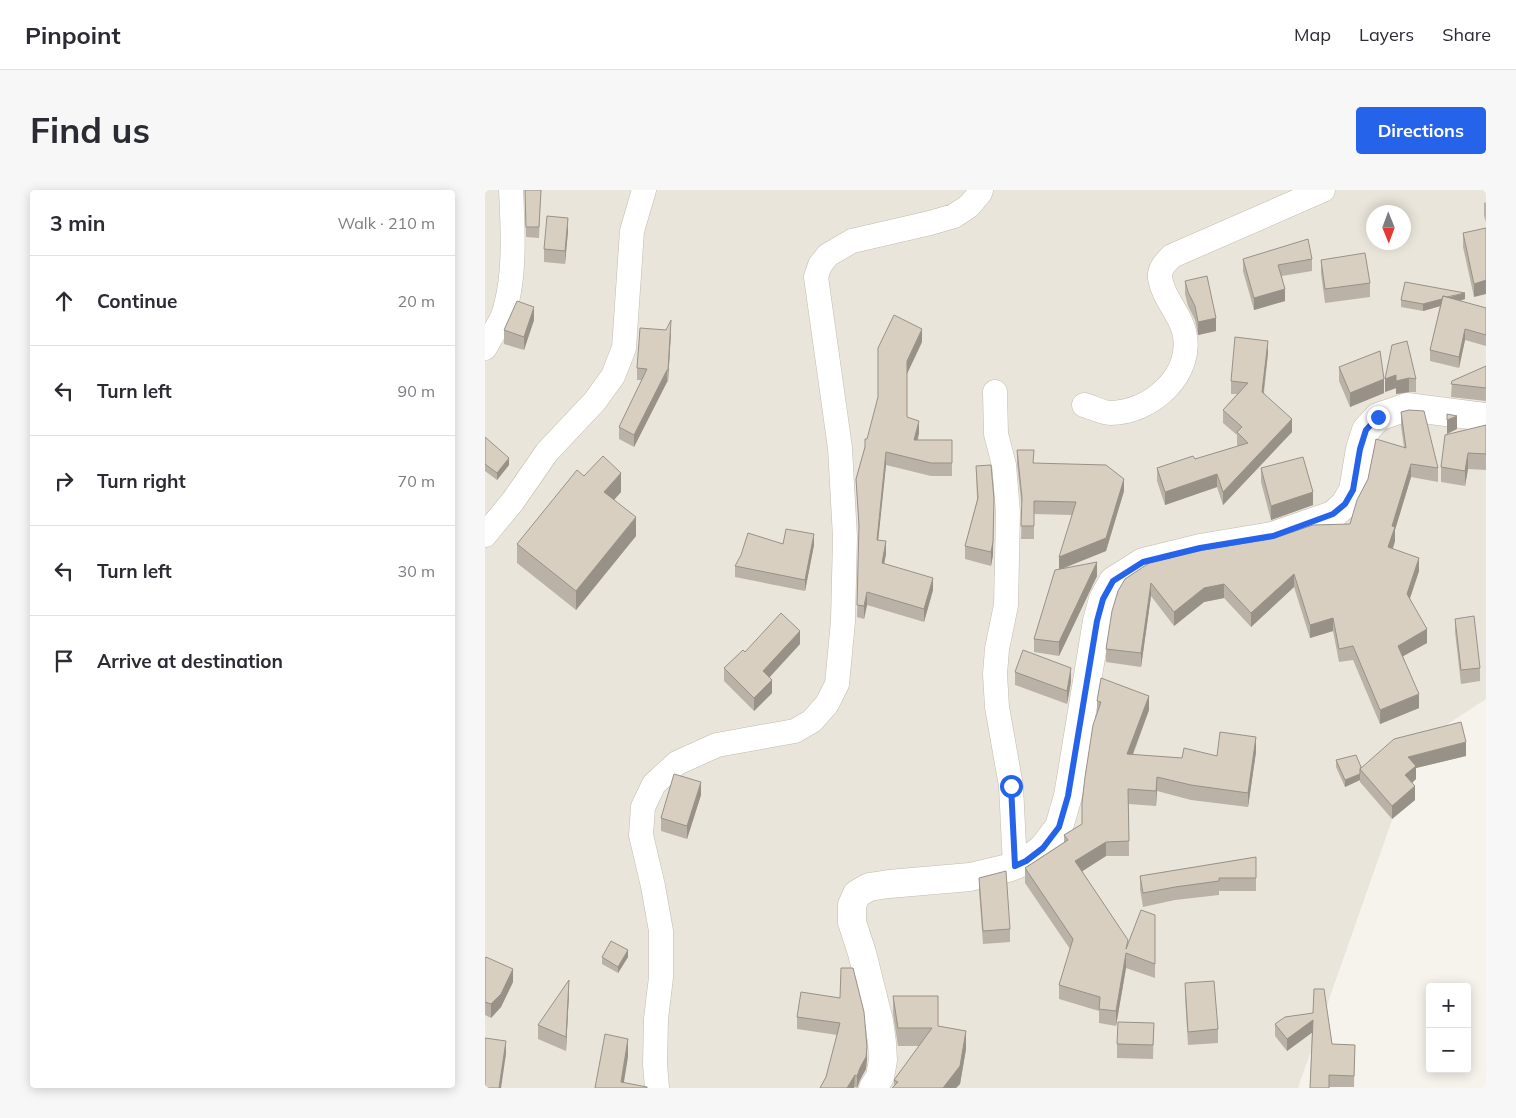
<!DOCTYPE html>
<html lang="en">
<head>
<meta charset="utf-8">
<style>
	:root { --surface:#fff; --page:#f7f7f7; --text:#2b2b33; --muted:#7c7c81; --line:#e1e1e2; --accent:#2563eb }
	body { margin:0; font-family:Mulish,sans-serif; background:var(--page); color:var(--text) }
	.controls { position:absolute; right:15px; bottom:15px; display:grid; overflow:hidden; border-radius:5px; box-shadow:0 2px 12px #0003 }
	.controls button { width:45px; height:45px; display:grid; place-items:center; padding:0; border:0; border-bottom:1px solid var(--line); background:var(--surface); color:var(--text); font:25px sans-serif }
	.compass { position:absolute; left:881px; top:15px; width:45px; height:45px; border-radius:50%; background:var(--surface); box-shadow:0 2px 12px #0003; rotate:179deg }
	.stop { position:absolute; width:15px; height:15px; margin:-11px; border:4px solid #2563eb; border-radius:50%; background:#fff }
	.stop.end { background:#2563eb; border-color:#fff; box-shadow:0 1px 5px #0008 }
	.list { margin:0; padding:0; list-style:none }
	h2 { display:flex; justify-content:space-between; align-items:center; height:65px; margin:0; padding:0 20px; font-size:21px }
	h2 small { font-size:16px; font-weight:400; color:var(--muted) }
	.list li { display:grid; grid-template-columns:32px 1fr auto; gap:15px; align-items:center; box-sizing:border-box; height:90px; padding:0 20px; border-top:1px solid var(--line) }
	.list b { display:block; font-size:19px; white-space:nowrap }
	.list em { font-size:16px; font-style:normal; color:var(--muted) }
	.icon { flex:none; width:28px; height:28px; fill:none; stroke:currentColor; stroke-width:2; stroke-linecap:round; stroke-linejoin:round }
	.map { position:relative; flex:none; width:1001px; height:898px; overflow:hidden; border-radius:5px }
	header { display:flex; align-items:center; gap:30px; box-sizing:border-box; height:70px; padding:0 25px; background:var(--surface); border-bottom:1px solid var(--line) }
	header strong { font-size:24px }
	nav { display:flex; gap:28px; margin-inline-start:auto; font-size:18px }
	.intro { display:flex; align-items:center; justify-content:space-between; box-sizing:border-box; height:120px; padding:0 30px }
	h1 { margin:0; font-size:35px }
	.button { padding:12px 22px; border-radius:5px; background:var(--accent); color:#fff; font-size:18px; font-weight:700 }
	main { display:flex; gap:30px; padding:0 30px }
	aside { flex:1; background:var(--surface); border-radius:5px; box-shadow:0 2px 12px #0003 }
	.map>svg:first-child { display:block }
	.residential { fill:#eae5da; fill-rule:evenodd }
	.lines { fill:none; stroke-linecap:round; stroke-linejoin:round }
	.minor-casing { stroke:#c2bbae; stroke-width:25 }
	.tertiary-casing { stroke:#c2bbae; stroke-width:29 }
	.minor { stroke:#fff; stroke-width:24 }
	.tertiary { stroke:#fff; stroke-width:28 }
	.wall { fill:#bab2a6 }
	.shaded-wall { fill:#979187 }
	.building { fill:#d8cfc1; stroke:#979187 }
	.route { stroke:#2563eb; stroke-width:6 }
</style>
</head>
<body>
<header>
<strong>Pinpoint</strong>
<nav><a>Map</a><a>Layers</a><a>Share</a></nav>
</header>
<div class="intro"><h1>Find us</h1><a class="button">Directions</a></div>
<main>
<aside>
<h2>3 min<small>Walk · 210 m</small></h2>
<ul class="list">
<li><svg class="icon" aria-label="ahead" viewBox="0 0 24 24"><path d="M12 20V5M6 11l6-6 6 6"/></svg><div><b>Continue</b></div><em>20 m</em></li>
<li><svg class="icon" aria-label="left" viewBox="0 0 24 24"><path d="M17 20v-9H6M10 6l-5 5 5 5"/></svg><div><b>Turn left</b></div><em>90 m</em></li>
<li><svg class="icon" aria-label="right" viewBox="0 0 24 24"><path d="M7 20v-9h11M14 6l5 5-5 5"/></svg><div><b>Turn right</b></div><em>70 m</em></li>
<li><svg class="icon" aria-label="left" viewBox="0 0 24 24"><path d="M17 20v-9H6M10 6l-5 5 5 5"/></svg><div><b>Turn left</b></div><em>30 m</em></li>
<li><svg class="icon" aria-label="arrive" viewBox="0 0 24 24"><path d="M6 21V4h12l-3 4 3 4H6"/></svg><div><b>Arrive at destination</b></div></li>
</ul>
</aside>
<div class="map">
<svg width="1001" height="898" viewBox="0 0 1001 898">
	<rect width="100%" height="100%" fill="#f6f3ec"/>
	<path class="residential" d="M0 0H1001V509L934 553 813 898H0ZM888 22H918V52H888Z"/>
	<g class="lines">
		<defs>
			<path id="minor" d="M0 158C5 148 12 138 17 128 31 91 28 39 26 0
				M510 202 511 244 519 275 523 322 521 415 512 459 510 484 512 517 526 596 530 676
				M599 215C607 217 617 223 625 223 666 223 710 184 699 141 694 122 678 108 675 88 674 78 681 72 687 66L838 0
				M0 345 28 311 62 262 110 211 128 186 139 158 147 41 159 0
				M172 898 170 874 171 829 176 787V741L168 696 156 645 158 617 169 594 192 573 232 555 310 541 327 531 342 514 352 494 358 431 360 347 355 258 331 87 335 75 343 65 367 51 445 33 469 26 484 16 495 3 496 0"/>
			<path id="tertiary" d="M388 898 395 887 398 870 397 853 394 831 377 763 367 732V715L372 704 384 697 404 694 485 687 523 678 541 671 558 658 574 637 583 606 612 431 618 409 628 391 658 372 715 358 787 346 848 325 860 314 868 300 875 259 881 240 893 227 922 217 1001 227"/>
		</defs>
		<use href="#minor" class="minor-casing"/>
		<use href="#tertiary" class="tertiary-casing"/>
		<use href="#minor" class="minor"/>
		<use href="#tertiary" class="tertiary"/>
	</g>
	<path class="wall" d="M40 0H56L54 48 41 47Z
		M1001 12V32L999 26V13Z
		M1001 38 989 107 978 57V43Z
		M83 41 80 74 59 72V59Z
		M758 69H827V81L797 86 800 111 769 120 758 81Z
		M836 70 885 93V107L840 113 836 83Z
		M700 91 731 141 713 145 710 130 703 116 700 104Z
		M980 109 975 111 1001 118V156L980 150 974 178 945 171V160L955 116 938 121 916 117V110Z
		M49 130 39 160 19 154V140Z
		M186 142 183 192H182L149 257 134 249V237L157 190H152V178Z
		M437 152 422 183V227L434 243 433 250H467V286H446L401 275 393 350 401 364 399 373 448 400 439 432 382 415 379 429 372 427 374 343 371 289 382 249Z
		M907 155 931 189V202H924L911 204V198L900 202Z
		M783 163 779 203 807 242 738 315 732 297 680 315 672 291V278L710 269 753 256 752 255V245L738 233V220L752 204H746V191Z
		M1001 176V211L966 207 967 191Z
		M854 177 899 203 865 217 854 191Z
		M916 222 953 278V292L926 287 910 340V351L908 359 934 381 925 408 942 453 918 466 934 518 895 534 868 470 854 472 848 441 825 448 809 397 766 437 739 408 719 412 689 436 666 406 656 477 621 472V459L633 401 790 348 865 334 919 257 916 236Z
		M1001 235V280L983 279 980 296 956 292V277Z
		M0 247 24 275 12 290 0 281Z
		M532 260 549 273 639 301 621 361 578 378 612 386 574 466 549 462V449L574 379 587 325 549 324V349H536L537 319 532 273Z
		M491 276 508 365 506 376 480 369V356L492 310Z
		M776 278 828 315 786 330 776 292Z
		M99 286 136 302 129 310 151 346 91 420 32 373V354Z
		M298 354 329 355 320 401 250 387V376Z
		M970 429 995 478V491L976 494 970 442Z
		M315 454 285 487 287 503 269 521 239 491V478L260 462Z
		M530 482 586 492 582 514 530 495Z
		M612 511 664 520 648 565 697 568 732 566 771 562 763 617 706 610 672 601 671 616 644 614V666H621L597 681 643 755 670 725V788L641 778 631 836 614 833V821L574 809V795L585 759 540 693V678L579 652V645L597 634 612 524Z
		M981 566 931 578V589L927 593 930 610 907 629 875 592V590L860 597 851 577V570L876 577Z
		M216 605 202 649 176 641V628Z
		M771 667V701H734V705L690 710 658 717 655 699V686Z
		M494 688 525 739V752L498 754 494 701Z
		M117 767H143L133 783 117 774Z
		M0 768 28 792 16 817 6 828 0 825Z
		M700 793 733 839V853L703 855 700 807Z
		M84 803 81 861 53 849V835Z
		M408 806 453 836 481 859 475 894 471 898H407L409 896V890L434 856H413L408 824Z
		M355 808 382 869 381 879 375 890 372 898 370 897 369 898H335L341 887 352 845 312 839V827Z
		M828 823 847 854 870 855 869 897H844V898H825L827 842 802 861 790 846V834Z
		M669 833 668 869 632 868V854Z"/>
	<path class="shaded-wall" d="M83 28V41L80 74V61Z
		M1001 90V104L989 107V94Z
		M800 99V111L769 120V108Z
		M980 103V109L938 121V114Z
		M49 117V130L39 160V147Z
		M731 128V141L713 145V132Z
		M186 130V142L183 192V180Z
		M437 139V152L422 184V171Z
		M980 139V150L974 178V167Z
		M783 151V163L777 214V202Z
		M182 180V192L149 257V245Z
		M911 185V198L900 202V189Z
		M924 188V202L911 204V191Z
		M899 189V203L865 217V203Z
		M972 226V239L962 244V230Z
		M807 229V242L738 315V302Z
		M434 231V243L429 262V250Z
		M401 262V275L392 362V350Z
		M983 263V279L980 296V281Z
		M24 268V275L12 290V283Z
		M926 274V287L910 340V351L903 371V357L907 336Z
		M136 283V302L119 321V302Z
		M732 284V297L680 315V302Z
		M639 289V301L621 361 574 380V367Z
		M828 302V315L786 330V316Z
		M509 309 508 365 506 376V362Z
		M151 327V346L91 420V401Z
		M329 344V355L320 401V390Z
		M401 351V364L397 385V373Z
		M934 368V381L922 417V404Z
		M612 372V386L574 466V452Z
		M809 384V397L766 437V423Z
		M448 388V400L439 432V419Z
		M666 393V406L656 477V463Z
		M739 394V408L719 412 689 436V422L719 398Z
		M382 402V415L379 429V416Z
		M848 428V441L825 448V435Z
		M942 439V453L913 469V456Z
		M315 441V454L278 494V481Z
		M586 478V492L582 514V501Z
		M287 490V503L269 521V508Z
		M934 504V518L895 534V520Z
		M664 506V520L642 579V564Z
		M771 547V562L763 617V603Z
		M981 552V566L931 578V589L920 599V585L923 567Z
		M875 584V590L860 597V590Z
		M672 587V601L671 616V601Z
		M216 592V605L202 649V636Z
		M930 596V610L907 629V616Z
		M621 652V666L590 686V671Z
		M143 760V767L133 783V777Z
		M641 763V778L631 836V821Z
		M28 779V792L16 817 6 828V814Z
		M84 790V803L81 861V847Z
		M828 830V842L802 861V849Z
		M481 841V859L475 894 471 898H458Z
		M143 849V867L138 898 136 892Z
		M21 851V864L16 898H14Z
		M382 857V869L381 879 375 890 372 898V886Z
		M370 885 369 898H362Z"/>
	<path class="building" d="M40 0H56L54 37H41Z
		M62 26 83 28 80 61 59 59Z
		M1001 38V90L989 94 978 43Z
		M823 49 827 69 793 75 800 99 769 108 758 69Z
		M880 63 885 93 840 99 836 70Z
		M722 86 731 128 713 132 710 116 703 102 700 91Z
		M920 92 980 103 962 107 958 106 957 109 938 114 916 110Z
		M958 106 1001 118V145L980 139 974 167 945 160Z
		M32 111 49 117 39 147 19 140Z
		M409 125 437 139 422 171V227L434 231 429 250H467V273H446L401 262 392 350 401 351 397 373 448 388 439 419 382 402 379 416 372 415 374 335 371 289 380 257V249H382L393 207V158Z
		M186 130 183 180H182L149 245 134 237 162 179 152 178 155 138 181 140Z
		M750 147 783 151 777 202 807 229 738 302 732 284 680 302 672 278 708 266 710 269 763 253 752 242 757 237 738 220 763 193 746 191Z
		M922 151 931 189 924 188 911 191V185L900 189 907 155Z
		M895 161 899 189 865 203 854 177Z
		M1001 176V198L966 194 967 191Z
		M924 220 939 221 953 278 926 274 907 336 910 337 903 357 934 368 922 404 942 439 913 456 934 504 895 520 868 456 854 459 848 428 825 435 809 384 766 423 739 394 719 398 689 422 666 393 656 463 621 459 627 421 633 401 640 389 664 373 718 360 790 348 828 335 865 334 872 310 883 289 891 249 921 258 916 222Z
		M962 224 972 226 962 230Z
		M1001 235V264L983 263 980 281 956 277 960 245Z
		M0 247 24 268 12 283 0 274Z
		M532 260H549L548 273 621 275 639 289 621 348 574 367 591 312 549 311V336H536L537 308Z
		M118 266 136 283 119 302 151 327 91 401 32 354 92 280 99 286Z
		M818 267 828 302 786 316 776 278Z
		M506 275 509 309 508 352 506 362 480 356 493 308 491 276Z
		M301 339 329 344 320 390 250 376 256 365 263 343 298 354Z
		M612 372 574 452 549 449 570 380Z
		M296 423 315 441 278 481 287 490 269 508 239 478 258 460 260 462Z
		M989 426 995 478 976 480 970 429Z
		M538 460 586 478 582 501 530 482Z
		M616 488 664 506 642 564 697 568 699 558 732 566 735 542 771 547 763 603 706 595 672 587 671 601 643 599 644 651 621 652 590 671 643 750 641 759 656 720 670 725V774L641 763 631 821 614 819 615 807 574 795 588 749 540 678 583 650 579 645 597 634V613L600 587 608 535 616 512 612 511Z
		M976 532 981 552 923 567 931 576 920 585 930 596 907 616 875 579 909 549Z
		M871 565 876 577 875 579V584L860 590 851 570Z
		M189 584 216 592 202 636 176 628Z
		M771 667V688H734V691L690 697 658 703 655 686Z
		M521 681 525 739 498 741 494 688Z
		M126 751 143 760 133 777 117 767Z
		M1 767 28 779 16 804 6 814 0 812V768Z
		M356 778H368L379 822 382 857 381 867 375 878 372 886 370 885 362 898H335L341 887 355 833 312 827 316 802 355 808Z
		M84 790 81 847 53 835Z
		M729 791 733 839 703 842 700 793Z
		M829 799H839L847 854 870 855 869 886 844 885V898H825L828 830 802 849 790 834 800 827 828 823Z
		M408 806H453V836L481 841 475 876 458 898H407L413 892 409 890 447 838H413Z
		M633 832 669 833 668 855 632 854Z
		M120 844 143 849 136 892 162 897V898H110Z
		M0 848 21 851 14 898H0Z"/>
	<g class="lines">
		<path class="route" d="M526 596 530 676 541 671 558 658 574 637 583 606 612 431 618 409 628 391 658 372 715 358 788 346 848 324 860 314 868 300 875 259 881 240 893 227"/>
	</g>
</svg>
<div class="controls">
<button>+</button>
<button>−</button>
</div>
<svg class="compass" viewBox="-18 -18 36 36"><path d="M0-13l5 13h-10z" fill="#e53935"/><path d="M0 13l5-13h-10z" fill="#7c7c81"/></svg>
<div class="stop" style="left:526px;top:596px"></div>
<div class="stop end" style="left:893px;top:227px"></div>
</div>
</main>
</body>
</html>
